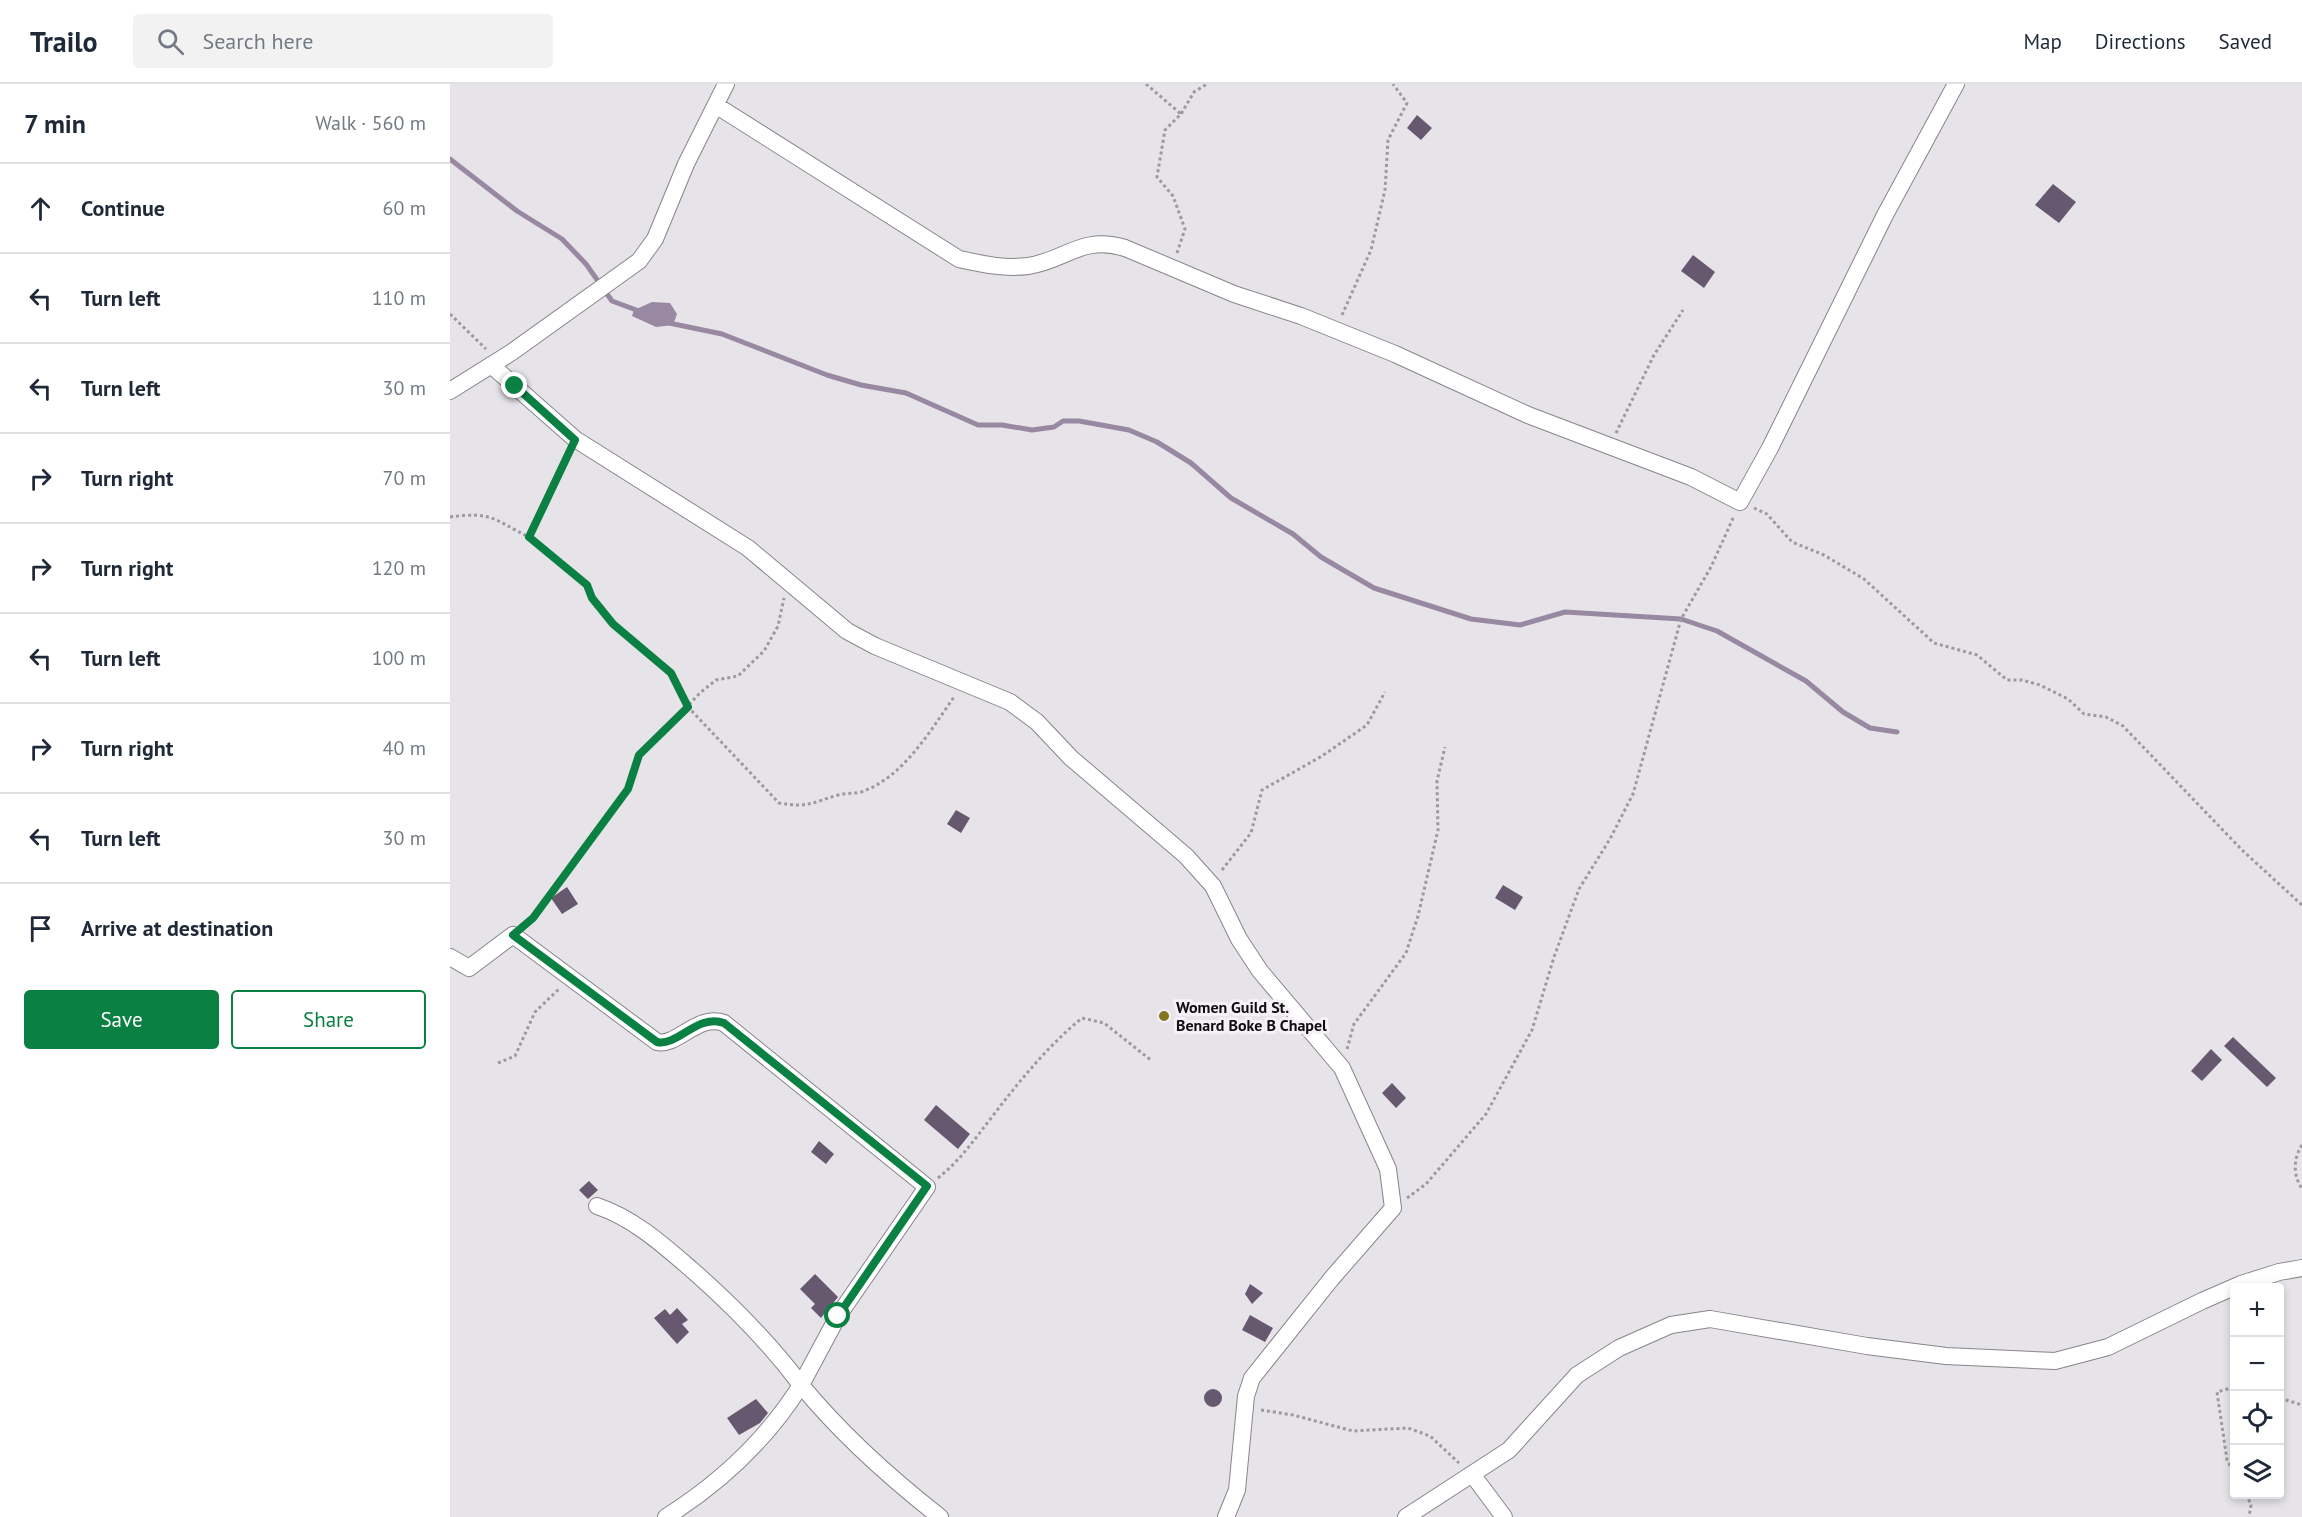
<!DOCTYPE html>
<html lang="en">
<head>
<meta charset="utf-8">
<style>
	:root { --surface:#fff; --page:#f2f2f3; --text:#1f2937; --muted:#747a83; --line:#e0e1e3; --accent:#0b8043 }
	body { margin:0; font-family:"PT Sans",sans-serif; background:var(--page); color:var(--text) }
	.controls { position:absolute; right:18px; bottom:18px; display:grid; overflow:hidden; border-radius:6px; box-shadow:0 3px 9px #0003 }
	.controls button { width:54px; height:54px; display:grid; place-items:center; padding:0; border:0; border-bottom:2px solid var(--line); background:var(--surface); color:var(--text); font:30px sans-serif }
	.stop { position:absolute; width:18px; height:18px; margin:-14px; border:4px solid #0b8043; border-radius:50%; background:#fff }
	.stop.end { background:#0b8043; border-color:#fff; box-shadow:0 2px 6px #0008 }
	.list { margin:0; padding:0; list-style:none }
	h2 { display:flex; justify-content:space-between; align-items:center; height:78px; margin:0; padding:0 24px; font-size:26px }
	h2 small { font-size:20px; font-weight:400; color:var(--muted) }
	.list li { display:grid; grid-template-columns:39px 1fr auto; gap:18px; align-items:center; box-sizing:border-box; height:90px; padding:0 24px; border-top:2px solid var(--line) }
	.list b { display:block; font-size:22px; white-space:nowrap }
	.list em { font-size:20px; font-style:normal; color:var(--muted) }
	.actions { display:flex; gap:12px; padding:18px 24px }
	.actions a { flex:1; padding:14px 0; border:2px solid var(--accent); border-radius:6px; text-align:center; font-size:21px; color:var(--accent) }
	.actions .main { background:var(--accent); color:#fff }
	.icon { flex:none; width:33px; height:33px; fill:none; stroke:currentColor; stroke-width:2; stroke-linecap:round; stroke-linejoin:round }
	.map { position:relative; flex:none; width:1852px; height:1433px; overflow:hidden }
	header { display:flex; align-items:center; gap:36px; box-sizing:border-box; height:84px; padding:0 30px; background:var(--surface); border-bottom:2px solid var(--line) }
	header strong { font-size:28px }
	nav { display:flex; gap:33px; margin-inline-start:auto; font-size:21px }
	.search { width:420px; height:54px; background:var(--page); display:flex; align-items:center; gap:15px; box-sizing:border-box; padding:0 21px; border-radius:6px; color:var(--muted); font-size:22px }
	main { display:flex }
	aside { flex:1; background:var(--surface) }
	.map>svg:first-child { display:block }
	.water { fill:#9888a1 }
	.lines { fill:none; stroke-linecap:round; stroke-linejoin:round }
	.stream { stroke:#9888a1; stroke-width:5 }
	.building { fill:#66586f }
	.street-casing { stroke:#88858a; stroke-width:18 }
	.path { stroke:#9c9a9e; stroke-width:3; stroke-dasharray:3 3; stroke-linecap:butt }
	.street { stroke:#fff; stroke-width:16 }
	.route { stroke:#0b8043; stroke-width:8 }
	.poi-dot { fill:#81771c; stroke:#f5f1f7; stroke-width:2 }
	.labels { text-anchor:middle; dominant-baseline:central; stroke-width:6; stroke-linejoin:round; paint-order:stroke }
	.poi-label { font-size:16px; font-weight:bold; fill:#0f0e10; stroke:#f5f1f7; text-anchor:start }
</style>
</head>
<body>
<header>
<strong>Trailo</strong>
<div class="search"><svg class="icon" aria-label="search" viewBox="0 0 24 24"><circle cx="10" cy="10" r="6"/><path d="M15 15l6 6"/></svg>Search here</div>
<nav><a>Map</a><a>Directions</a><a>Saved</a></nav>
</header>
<main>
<aside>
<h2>7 min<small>Walk · 560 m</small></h2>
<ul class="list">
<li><svg class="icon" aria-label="ahead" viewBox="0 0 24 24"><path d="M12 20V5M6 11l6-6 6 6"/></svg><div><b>Continue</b></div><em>60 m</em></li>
<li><svg class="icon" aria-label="left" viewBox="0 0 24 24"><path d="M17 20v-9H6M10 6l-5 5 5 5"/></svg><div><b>Turn left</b></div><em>110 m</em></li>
<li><svg class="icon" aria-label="left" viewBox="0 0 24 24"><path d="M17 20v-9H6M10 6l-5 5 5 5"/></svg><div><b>Turn left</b></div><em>30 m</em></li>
<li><svg class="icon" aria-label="right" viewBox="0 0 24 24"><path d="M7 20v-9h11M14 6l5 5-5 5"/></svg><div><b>Turn right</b></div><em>70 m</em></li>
<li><svg class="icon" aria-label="right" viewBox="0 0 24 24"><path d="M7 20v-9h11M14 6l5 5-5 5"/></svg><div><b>Turn right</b></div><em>120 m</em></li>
<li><svg class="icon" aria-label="left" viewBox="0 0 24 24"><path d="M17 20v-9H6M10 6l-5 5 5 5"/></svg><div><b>Turn left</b></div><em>100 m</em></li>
<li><svg class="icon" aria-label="right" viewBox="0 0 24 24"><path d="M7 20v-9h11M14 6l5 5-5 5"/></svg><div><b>Turn right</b></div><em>40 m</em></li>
<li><svg class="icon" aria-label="left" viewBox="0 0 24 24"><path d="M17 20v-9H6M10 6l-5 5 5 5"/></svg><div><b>Turn left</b></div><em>30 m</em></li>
<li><svg class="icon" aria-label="arrive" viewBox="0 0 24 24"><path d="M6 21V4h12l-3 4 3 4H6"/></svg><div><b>Arrive at destination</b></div></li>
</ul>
<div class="actions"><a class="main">Save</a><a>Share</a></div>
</aside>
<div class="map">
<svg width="1852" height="1433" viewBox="0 0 1852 1433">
	<rect width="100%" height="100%" fill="#e7e4e9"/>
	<path class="water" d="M202 218 220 219 227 230 223 241 206 243 182 232 184 226Z"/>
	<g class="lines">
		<path class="stream" d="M0 75 67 127 112 155 136 180 162 217 189 227
			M219 239 272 250 377 291 411 301 456 309 528 341H552L582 346 604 343 613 337H629L679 346 707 358 741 379 781 414 843 450 871 473 924 504 1021 535 1070 541 1115 528 1231 535 1267 547 1356 597 1393 628 1420 644 1447 648"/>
	</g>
	<path class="building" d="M967 31 982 44 971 56 957 44Z
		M1603 100 1626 118 1609 139 1585 121Z
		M1243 171 1265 188 1254 204 1231 187Z
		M506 726 520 734 511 749 497 740Z
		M1053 801 1073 813 1065 826 1045 814Z
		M117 803 128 820 112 830 101 814Z
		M1783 953 1826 994 1817 1003 1774 962Z
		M1761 965 1772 976 1752 997 1741 987Z
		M942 999 956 1014 946 1024 932 1009Z
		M486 1021 520 1050 508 1065 474 1036Z
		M369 1057 384 1070 376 1080 361 1068Z
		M139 1097 148 1106 138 1115 129 1106Z
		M365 1190 388 1213 371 1234 361 1224 365 1220 350 1205Z
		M800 1200 813 1209 802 1220 795 1210Z
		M227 1224 238 1236 232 1240 239 1248 227 1260 204 1234 215 1225 220 1231Z
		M800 1231 823 1244 815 1258 792 1246Z
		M754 1314a9 9 0 1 1 18 0a9 9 0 1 1-18 0Z
		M306 1315 318 1329 310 1339 289 1351 277 1334Z"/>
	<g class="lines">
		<defs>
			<path id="street" d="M267 22 509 175C532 180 554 185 578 182 617 176 631 151 675 164L784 210 851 232 945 270 1078 331 1241 393 1290 418 1320 364 1435 131 1506 0
				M41 281 125 355 298 464 397 547 425 562 560 618 587 638 621 674 736 772 763 802 789 855 810 887 892 984 938 1085 943 1124 882 1194 802 1294 796 1312 787 1406 776 1433
				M0 307 62 268 189 177 205 155 236 80 276 0
				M0 873 19 884 63 851 207 958C227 963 248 929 274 939L477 1103 388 1232 351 1301C392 1351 439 1393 490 1433
				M147 1122C183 1134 212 1160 241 1185 282 1221 318 1257 351 1301 317 1355 270 1399 216 1433
				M1022 1390 1054 1433
				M956 1433 1059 1366 1127 1291 1169 1264 1221 1241 1260 1235 1417 1262 1496 1272 1605 1277 1658 1263 1752 1217 1791 1200 1829 1188 1852 1184"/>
		</defs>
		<use href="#street" class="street-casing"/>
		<path class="path" d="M696 0 731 30
			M727 169 735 145 723 112 707 93 715 46 731 30 744 8 757 0
			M0 230 36 265
			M892 231 921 166 935 106 938 56 957 19 943 0
			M1166 349 1204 271 1233 226
			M119 368 79 453 137 501 142 515 163 540 221 589 238 623 329 719C358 724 361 719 388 711 395 709 403 710 411 708 453 694 480 647 504 613
			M1304 424 1317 430 1342 458 1374 471 1414 495 1484 559 1527 571 1557 596H1572L1590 601 1618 615 1634 630 1656 633 1673 642 1792 766 1852 821
			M0 433C42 427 44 436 79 453
			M772 786 801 749 812 706 872 672 917 641 935 608
			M76 840 178 705 189 671 251 608 266 596 288 592 314 567 328 542 334 514
			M897 965 904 940 956 869 968 832 988 746 987 697 995 663
			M48 979 65 972 85 928 110 904
			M1852 1061C1843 1075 1843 1091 1852 1105
			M488 1094C512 1075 526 1053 545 1029 571 995 598 962 632 934L654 939 702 977
			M957 1114 976 1100 1036 1030 1082 946 1104 873 1129 805 1160 755 1183 710 1231 535 1261 483 1284 432
			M1784 1303 1767 1308 1777 1376 1784 1388
			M1830 1314 1852 1321
			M811 1326 843 1331 903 1347 958 1344 980 1352 1009 1379
			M1796 1410 1801 1421 1799 1433"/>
		<use href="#street" class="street"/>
	</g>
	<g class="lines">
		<path class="route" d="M65 302 125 356 79 453 137 501 142 514 163 540 221 589 238 623 189 671 178 705 83 834 63 851 207 958C227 963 248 929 274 939L477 1102 388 1232"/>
	</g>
	<circle class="poi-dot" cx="714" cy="932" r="6"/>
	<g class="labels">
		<g class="poi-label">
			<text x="726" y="923">Women Guild St.<tspan x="726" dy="18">Benard Boke B Chapel</tspan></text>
		</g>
	</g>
</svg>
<div class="controls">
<button>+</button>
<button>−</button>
<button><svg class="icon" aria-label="locate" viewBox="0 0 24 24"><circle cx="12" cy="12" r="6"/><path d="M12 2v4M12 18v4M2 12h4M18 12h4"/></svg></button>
<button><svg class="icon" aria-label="layers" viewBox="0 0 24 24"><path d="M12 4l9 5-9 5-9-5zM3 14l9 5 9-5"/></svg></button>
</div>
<div class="stop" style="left:388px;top:1232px"></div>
<div class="stop end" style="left:65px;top:302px"></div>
</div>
</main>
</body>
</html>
